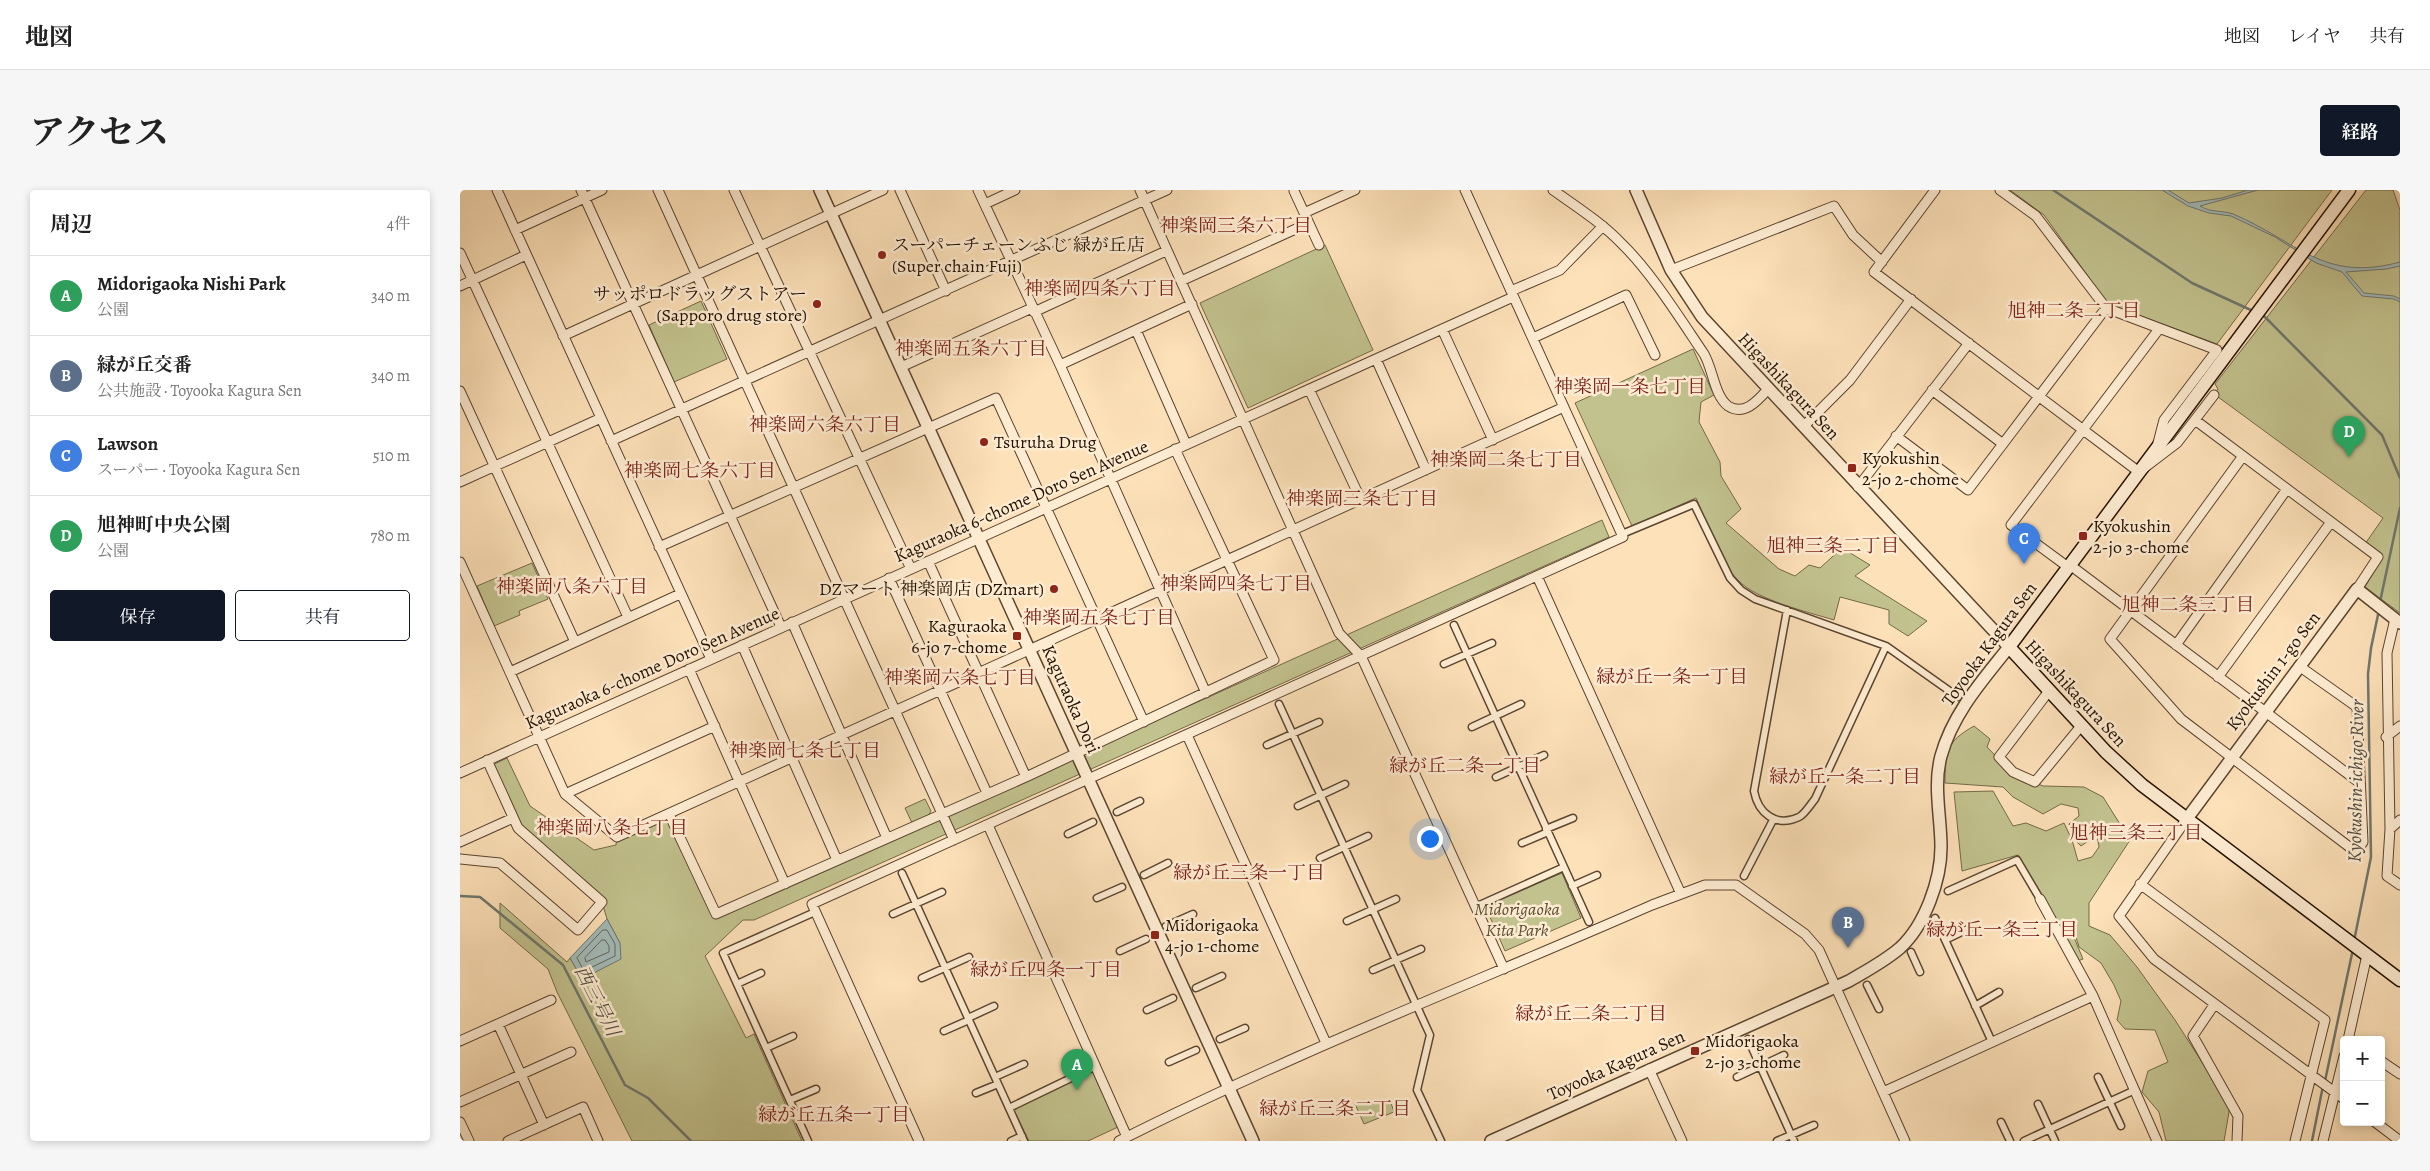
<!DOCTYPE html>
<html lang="ja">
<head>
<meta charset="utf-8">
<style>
	:root { --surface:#fff; --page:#f6f6f6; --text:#222; --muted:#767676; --line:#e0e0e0; --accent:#111827 }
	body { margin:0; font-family:Alegreya,"Noto Serif JP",serif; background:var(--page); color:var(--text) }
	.controls { position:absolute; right:15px; bottom:15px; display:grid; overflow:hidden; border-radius:5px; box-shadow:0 2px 8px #0003 }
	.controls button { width:45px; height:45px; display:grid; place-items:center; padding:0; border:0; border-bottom:1px solid var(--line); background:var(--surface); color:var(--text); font:25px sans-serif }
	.you { position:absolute; left:969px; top:648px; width:18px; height:18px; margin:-12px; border:4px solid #fff; border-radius:50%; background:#1a73e8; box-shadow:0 0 0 8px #1a73e833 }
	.badge { display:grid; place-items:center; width:32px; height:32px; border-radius:50%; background:var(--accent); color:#fff; font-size:16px; font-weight:700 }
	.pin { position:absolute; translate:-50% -41px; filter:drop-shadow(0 1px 2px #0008) }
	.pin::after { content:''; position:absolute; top:26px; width:18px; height:15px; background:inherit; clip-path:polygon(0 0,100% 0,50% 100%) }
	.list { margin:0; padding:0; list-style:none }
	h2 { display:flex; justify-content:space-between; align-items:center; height:65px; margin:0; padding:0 20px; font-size:21px }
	h2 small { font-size:16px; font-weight:400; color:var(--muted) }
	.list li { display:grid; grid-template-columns:32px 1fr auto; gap:15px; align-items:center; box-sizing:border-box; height:80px; padding:0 20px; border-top:1px solid var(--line) }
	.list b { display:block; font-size:19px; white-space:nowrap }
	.list p { margin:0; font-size:16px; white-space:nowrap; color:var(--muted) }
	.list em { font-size:16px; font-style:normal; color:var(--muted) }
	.actions { display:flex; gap:10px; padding:15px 20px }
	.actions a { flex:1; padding:11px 0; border:1px solid var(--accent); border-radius:5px; text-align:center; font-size:18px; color:var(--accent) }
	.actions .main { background:var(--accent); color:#fff }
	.map { position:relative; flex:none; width:1940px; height:951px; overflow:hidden; border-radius:5px }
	header { display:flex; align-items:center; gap:30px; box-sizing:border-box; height:70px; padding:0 25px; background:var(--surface); border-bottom:1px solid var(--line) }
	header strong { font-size:24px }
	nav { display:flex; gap:28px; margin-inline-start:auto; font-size:18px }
	.intro { display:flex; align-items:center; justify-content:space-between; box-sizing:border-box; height:120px; padding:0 30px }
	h1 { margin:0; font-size:35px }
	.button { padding:12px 22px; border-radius:5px; background:var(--accent); color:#fff; font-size:18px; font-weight:700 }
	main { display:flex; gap:30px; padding:0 30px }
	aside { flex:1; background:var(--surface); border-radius:5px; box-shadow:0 2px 8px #0003 }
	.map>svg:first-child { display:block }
	.green { fill:#c2c28e; stroke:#736a48 }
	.water { fill:#a3bbb9; stroke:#70776f }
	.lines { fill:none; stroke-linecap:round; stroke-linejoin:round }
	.shore { stroke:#64665d; stroke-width:1 }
	.stream { stroke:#70776f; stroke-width:2.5 }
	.pedestrian-casing { stroke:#5a452f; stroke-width:9 }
	.minor-casing { stroke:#5a452f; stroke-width:11 }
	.tertiary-casing { stroke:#5a452f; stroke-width:14 }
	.secondary-casing { stroke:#241101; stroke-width:15 }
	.pedestrian { stroke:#feecd2; stroke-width:6 }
	.minor { stroke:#feecd2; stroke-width:9 }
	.tertiary { stroke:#feecd2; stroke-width:11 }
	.secondary { stroke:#feecd2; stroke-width:12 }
	.poi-dot { fill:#8f2418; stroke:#feecd2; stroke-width:2 }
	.labels { text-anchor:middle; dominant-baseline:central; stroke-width:5; stroke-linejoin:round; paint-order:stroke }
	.poi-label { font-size:18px; fill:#241101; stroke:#feecd2; text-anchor:start }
	.street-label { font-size:18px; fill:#241101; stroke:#feecd2 }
	.park-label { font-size:18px; font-style:italic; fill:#5b4f32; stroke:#feecd2 }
	.neighbourhood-label { font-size:19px; fill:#7a1f14; stroke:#feecd2 }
	.water-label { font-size:19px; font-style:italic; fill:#504c41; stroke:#feecd2 }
</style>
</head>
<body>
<header>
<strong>地図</strong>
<nav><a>地図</a><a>レイヤ</a><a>共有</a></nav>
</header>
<div class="intro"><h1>アクセス</h1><a class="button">経路</a></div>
<main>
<aside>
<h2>周辺<small>4件</small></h2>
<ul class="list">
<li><span class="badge" style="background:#2e9e5b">A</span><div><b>Midorigaoka Nishi Park</b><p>公園</p></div><em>340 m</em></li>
<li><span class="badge" style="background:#5c6f8a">B</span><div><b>緑が丘交番</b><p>公共施設 · Toyooka Kagura Sen</p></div><em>340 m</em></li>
<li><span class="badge" style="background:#3f7fe0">C</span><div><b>Lawson</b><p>スーパー · Toyooka Kagura Sen</p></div><em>510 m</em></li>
<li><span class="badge" style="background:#2e9e5b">D</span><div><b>旭神町中央公園</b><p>公園</p></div><em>780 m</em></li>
</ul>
<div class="actions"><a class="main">保存</a><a>共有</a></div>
</aside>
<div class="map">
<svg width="1940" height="951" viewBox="0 0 1940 951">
	<rect width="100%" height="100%" fill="#fde1b9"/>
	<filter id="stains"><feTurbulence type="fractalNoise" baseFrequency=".004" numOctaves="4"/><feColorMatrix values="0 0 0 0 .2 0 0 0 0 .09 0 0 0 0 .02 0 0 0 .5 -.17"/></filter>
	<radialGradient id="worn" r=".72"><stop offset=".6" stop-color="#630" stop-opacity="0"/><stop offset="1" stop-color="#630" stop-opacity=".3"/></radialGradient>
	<path class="green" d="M1550 0H1872L1757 154 1648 114 1584 25Z
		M1906 0H1933L1940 20V423L1905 397 1923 367 1905 354 1923 328 1754 204 1758 199 1755 194Z
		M865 55 913 160 788 218 740 113Z
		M241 111 267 169 214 192 189 135Z
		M1233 159 1254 205 1241 212 1239 232 1260 272 1261 286 1281 319 1266 333 1319 379 1335 386 1349 375 1360 378 1382 358 1410 375 1395 386 1467 431 1448 446 1429 434V420L1380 407 1374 430C1348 422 1296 410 1278 390 1261 374 1246 330 1236 308L1172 336 1115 213Z
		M1142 330 1149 347 294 730H283L245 766 286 848 294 844 342 951H172L97 802 88 779 40 738V713L107 772 110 768 122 788 160 753 147 729 142 712 58 638 30 576 47 568 70 616 134 660 156 655 157 647 209 624 256 724 282 717Z
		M72 373 88 409 59 421 60 425 34 436 17 396Z
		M1514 536 1530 549 1527 557 1552 583 1583 596 1624 597 1643 607 1670 650 1629 713V736L1650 745 1677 777 1715 830 1770 916 1764 951H1706L1699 922 1682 902 1688 881 1708 872 1695 840 1665 839 1657 830 1661 811 1654 795 1641 773 1619 757 1616 747 1613 745 1623 769 1618 771 1558 665 1502 681 1494 602 1533 601 1553 636 1566 633 1586 641 1604 633 1612 650 1618 671 1632 667 1639 657 1637 645 1621 656 1613 648 1609 634 1619 626 1618 618 1601 614 1583 624 1553 607 1543 597 1485 593C1485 561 1486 552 1514 536Z
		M465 609 471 621 468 626 452 633 445 618Z
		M1102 683 1121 728 1045 761 1025 716Z
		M632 881 658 937 628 951H569L553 919Z
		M931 913 934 922 904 934 895 914Z"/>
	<path class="water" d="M1702 0H1708L1729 13 1762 8 1788 0H1798L1740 16C1751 23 1762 20 1773 24 1837 51 1863 93 1940 72V76L1926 79 1886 82 1904 103 1934 106 1940 109V112L1934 109 1902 106 1882 82 1856 73 1815 47 1771 26 1749 23 1728 16Z
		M147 729 160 753 161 769 122 789 110 768Z"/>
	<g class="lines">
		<path class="shore" d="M143 740H147L155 754V766L124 781 117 768Z
			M142 750H145L149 756V762L126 772 125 768Z"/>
		<path class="stream" d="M1593 0 1732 93 1793 121
			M1803 125 1922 245 1940 288
			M1920 412 1940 318
			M0 706 20 707 103 775 165 895 188 908 231 951
			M1894 751 1911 667 1908 484 1911 458 1919 420
			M1865 891 1893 759
			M1852 951 1863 896"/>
		<defs>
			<path id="pedestrian" d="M1162 344 1234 314 1270 388 1281 400 1295 409 1426 456 1498 507
				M1327 420 1294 601C1298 623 1316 638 1339 627 1345 624 1350 615 1355 609L1426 456
				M994 435 1129 732
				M984 474 1032 453
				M819 514 970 845 957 900 981 951
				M1012 537 1061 514
				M807 555 859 532
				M1036 587 1084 565
				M838 616 885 594
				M657 622 680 611
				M1086 639 1113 628
				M608 644 633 632
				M1062 653 1088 642
				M860 668 908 646
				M442 683 564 951
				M684 685 708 673
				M1284 686 1313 630
				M1112 696 1137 685
				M1488 701 1557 670 1580 709
				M637 708 662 697
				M1015 717 1104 677
				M433 724 482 702
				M1475 728 1532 852
				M887 731 936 709
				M706 736 733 724
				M1485 750 1512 737
				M660 761 686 749
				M1451 762 1460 782
				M913 780 961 759
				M462 788 509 767
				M277 794 301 783
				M1407 795 1419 819
				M736 798 762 786
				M1515 816 1539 802
				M687 820 713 808
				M508 828 534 816
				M484 841 509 830
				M760 849 785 838
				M1288 849 1334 951
				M306 858 333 846
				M709 872 736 860
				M535 887 564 874
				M1277 887 1324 865
				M1638 887 1661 936
				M516 903 538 894
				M330 910 356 899
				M1578 914 1595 951
				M549 918 636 876
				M1541 932 1550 951
				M348 951 263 763 355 722
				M551 951 562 946
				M1317 951 1354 935
				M1564 951 1675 900"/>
			<path id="minor" d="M37 0 251 469
				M121 0 321 437
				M198 0 494 650
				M274 0 451 379
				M440 0 486 101
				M518 0 600 175 746 503
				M680 0 879 443 901 466 1044 779
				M1093 0C1117 17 1142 33 1162 54 1191 82 1221 130 1244 164 1253 179 1254 205 1268 216 1285 227 1299 209 1309 198
				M1475 0 1414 82 1679 282 1717 253 1754 205
				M1540 0 1576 26 1646 118 1757 160 1704 230 1698 253
				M834 1 859 55
				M525 14 555 0
				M844 23 895 0
				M55 40 142 0
				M0 63 168 427
				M1211 80 1374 16 1393 45 1422 72
				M721 91 849 33
				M0 96 66 65
				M1051 101 1100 80 1143 36
				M574 122 706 61
				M982 139 1033 250
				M676 140 726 254
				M103 146 423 0
				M1073 148 1166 105 1195 165
				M916 169 966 280
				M600 175 732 114
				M441 177 572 118
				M849 199 900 308
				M1472 200 1543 254
				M0 201 115 452
				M1735 230 1918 367 1897 399
				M1344 236 1390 190 1451 109
				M1436 246 1508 300 1646 118
				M151 251 707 0
				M1783 266 1650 449 1721 529 1896 662 1903 652 1897 517 1839 476
				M0 292 141 228
				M1398 297 1509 153
				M199 357 536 208 684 532
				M468 371 566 587
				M0 372 105 604
				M1610 375 1900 593
				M1608 377 1551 335 1699 139
				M1077 386 1221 704
				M429 388 527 603
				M1935 429 1927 463 1930 639 1927 686 1940 695
				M332 432 427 648
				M282 455 377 670
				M1716 455 1827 299
				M229 479 325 694
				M50 482 220 404
				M1758 487 1871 332
				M1589 501 1539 567 1553 582 1575 592 1621 536
				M255 536 105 604 157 647 1104 217
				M727 545 866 853
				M1926 547 1940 536
				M0 583 1053 107
				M209 624 256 724 566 587 814 470 715 259
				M1726 630 1659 726 1694 769 1884 909
				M528 635 667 947
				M1930 639 1940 630
				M0 652 53 628
				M0 669 40 673 118 740 142 712 58 638 27 570
				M1680 694 1865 830 1835 951
				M1580 709 1633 806 1697 951
				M1754 815 1733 846 1778 926 1777 951
				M38 834 84 935
				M1888 850 1907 765
				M0 851 91 810
				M1921 871 1940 884
				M1189 879 1222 951
				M1423 902 1633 806
				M0 912 111 862
				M0 932 9 951
				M1915 932 1940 951
				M48 951 123 917 138 951
				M459 951 352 714 1163 347 1005 0
				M659 951C833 863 1014 793 1192 715L1245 695H1276L1345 744 1359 760 1445 951
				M1863 951 1884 866"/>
			<path id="tertiary" d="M360 0 793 951
				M1726 630 1897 399 1940 433
				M1031 951 1389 791C1406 781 1425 771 1440 758 1465 735 1481 690 1481 657 1481 627 1473 596 1481 566 1493 523 1522 491 1549 457L1242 127 1211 80 1176 0"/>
			<path id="secondary" d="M1889 0 1549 457 1646 562 1682 595 1940 790"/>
		</defs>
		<use href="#pedestrian" class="pedestrian-casing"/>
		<use href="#minor" class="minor-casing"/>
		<use href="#tertiary" class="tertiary-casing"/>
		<use href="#secondary" class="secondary-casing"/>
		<use href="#pedestrian" class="pedestrian"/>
		<use href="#minor" class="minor"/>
		<use href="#tertiary" class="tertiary"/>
		<use href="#secondary" class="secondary"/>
	</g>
	<g class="poi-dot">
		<circle cx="422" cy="65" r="5"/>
		<circle cx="357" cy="114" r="5"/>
		<circle cx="524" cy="252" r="5"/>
		<rect x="1387" y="273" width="10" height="10" rx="2.5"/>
		<rect x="1618" y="341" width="10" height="10" rx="2.5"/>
		<circle cx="594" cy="399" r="5"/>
		<rect x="552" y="441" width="10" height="10" rx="2.5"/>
		<rect x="690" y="740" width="10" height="10" rx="2.5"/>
		<rect x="1230" y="856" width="10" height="10" rx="2.5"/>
	</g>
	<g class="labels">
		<g class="poi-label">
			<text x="432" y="55">スーパーチェーンふじ 緑が丘店<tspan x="432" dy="21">(Super chain Fuji)</tspan></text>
			<text x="347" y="104" text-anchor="end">サッポロドラッグストアー<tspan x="347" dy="21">(Sapporo drug store)</tspan></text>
			<text x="534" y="252">Tsuruha Drug</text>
			<text x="1402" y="268">Kyokushin<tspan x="1402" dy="21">2-jo 2-chome</tspan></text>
			<text x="1633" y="336">Kyokushin<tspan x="1633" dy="21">2-jo 3-chome</tspan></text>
			<text x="584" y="399" text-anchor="end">DZマート 神楽岡店 (DZmart)</text>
			<text x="547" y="436" text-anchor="end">Kaguraoka<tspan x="547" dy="21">6-jo 7-chome</tspan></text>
			<text x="705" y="735">Midorigaoka<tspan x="705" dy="21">4-jo 1-chome</tspan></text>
			<text x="1245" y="851">Midorigaoka<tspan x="1245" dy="21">2-jo 3-chome</tspan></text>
		</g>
		<g class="street-label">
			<text transform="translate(1329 196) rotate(47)">Higashikagura Sen</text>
			<text transform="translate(561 311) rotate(-24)">Kaguraoka 6-chome Doro Sen Avenue</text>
			<text transform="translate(1529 454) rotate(-54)">Toyooka Kagura Sen</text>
			<text transform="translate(192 478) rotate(-24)">Kaguraoka 6-chome Doro Sen Avenue</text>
			<text transform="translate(1813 481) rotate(-53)">Kyokushin 1-go Sen</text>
			<text transform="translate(1616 503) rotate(47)">Higashikagura Sen</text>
			<text transform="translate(611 509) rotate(66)">Kaguraoka Dori</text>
			<text transform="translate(1156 875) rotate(-24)">Toyooka Kagura Sen</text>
		</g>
		<g class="park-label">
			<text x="1057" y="719">Midorigaoka<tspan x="1057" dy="21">Kita Park</tspan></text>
		</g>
		<g class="neighbourhood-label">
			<text x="776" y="36">神楽岡三条六丁目</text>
			<text x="640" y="99">神楽岡四条六丁目</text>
			<text x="1614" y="121">旭神二条二丁目</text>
			<text x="511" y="159">神楽岡五条六丁目</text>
			<text x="1170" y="197">神楽岡一条七丁目</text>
			<text x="365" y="235">神楽岡六条六丁目</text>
			<text x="1046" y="270">神楽岡二条七丁目</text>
			<text x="240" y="281">神楽岡七条六丁目</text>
			<text x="902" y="309">神楽岡三条七丁目</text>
			<text x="1373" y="356">旭神三条二丁目</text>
			<text x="776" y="394">神楽岡四条七丁目</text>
			<text x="112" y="397">神楽岡八条六丁目</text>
			<text x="1728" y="415">旭神二条三丁目</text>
			<text x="639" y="428">神楽岡五条七丁目</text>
			<text x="1212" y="487">緑が丘一条一丁目</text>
			<text x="500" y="488">神楽岡六条七丁目</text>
			<text x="345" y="561">神楽岡七条七丁目</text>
			<text x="1005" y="576">緑が丘二条一丁目</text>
			<text x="1385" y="587">緑が丘一条二丁目</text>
			<text x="152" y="638">神楽岡八条七丁目</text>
			<text x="1676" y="643">旭神三条三丁目</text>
			<text x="789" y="683">緑が丘三条一丁目</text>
			<text x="1542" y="740">緑が丘一条三丁目</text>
			<text x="586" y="780">緑が丘四条一丁目</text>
			<text x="1131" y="824">緑が丘二条二丁目</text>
			<text x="875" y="919">緑が丘三条二丁目</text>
			<text x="374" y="925">緑が丘五条一丁目</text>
		</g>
		<g class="water-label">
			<text transform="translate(1896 591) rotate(-89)">Kyokushin-ichigo River</text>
			<text transform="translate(137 811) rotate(63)">西三号川</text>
		</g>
	</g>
	<rect width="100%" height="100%" filter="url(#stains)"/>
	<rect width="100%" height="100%" fill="url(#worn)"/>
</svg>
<div class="controls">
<button>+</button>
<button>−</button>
</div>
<div class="you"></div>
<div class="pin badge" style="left:617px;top:900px;background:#2e9e5b">A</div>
<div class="pin badge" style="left:1388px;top:758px;background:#5c6f8a">B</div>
<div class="pin badge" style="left:1564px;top:374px;background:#3f7fe0">C</div>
<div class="pin badge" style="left:1889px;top:267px;background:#2e9e5b">D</div>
</div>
</main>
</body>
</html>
